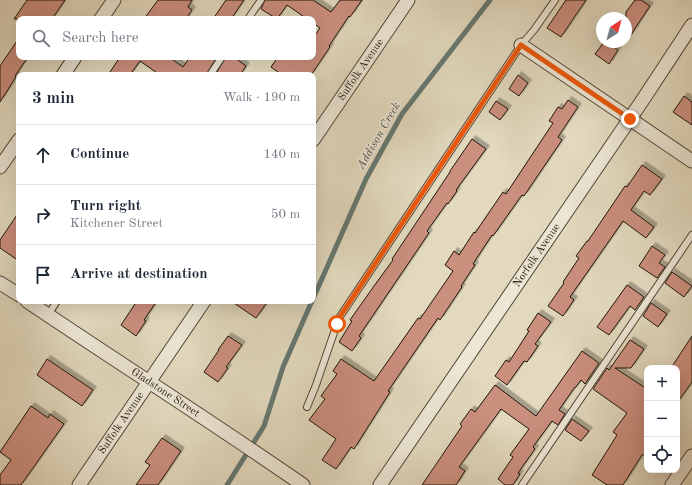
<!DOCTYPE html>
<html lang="en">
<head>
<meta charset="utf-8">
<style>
	:root { --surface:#fff; --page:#f2f2f3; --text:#1f2937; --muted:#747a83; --line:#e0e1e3 }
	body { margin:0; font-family:"Old Standard TT",serif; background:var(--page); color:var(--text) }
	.controls { position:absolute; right:12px; bottom:12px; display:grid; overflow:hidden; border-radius:8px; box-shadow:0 4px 16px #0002 }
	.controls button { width:36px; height:36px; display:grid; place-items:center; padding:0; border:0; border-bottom:1px solid var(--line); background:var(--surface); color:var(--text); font:20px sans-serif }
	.compass { position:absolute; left:596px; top:12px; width:36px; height:36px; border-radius:50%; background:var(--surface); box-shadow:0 4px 16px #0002; rotate:36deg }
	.stop { position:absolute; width:12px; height:12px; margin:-9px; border:3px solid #ea580c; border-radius:50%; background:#fff }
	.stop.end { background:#ea580c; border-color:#fff; box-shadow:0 1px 4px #0008 }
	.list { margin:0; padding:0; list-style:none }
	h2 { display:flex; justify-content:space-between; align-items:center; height:52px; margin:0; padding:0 16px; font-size:17px }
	h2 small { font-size:13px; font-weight:400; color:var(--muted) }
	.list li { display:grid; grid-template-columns:26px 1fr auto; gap:12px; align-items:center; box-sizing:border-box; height:60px; padding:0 16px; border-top:1px solid var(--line) }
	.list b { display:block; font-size:15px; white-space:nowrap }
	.list p { margin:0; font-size:13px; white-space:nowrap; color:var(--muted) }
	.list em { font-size:13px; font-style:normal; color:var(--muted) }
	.icon { flex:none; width:22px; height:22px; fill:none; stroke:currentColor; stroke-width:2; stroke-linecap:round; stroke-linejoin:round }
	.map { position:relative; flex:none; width:692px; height:485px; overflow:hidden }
	.search { position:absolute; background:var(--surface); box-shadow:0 4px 16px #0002; left:16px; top:16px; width:300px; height:44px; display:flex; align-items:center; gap:10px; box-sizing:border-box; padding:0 14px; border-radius:8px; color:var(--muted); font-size:15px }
	.panel { position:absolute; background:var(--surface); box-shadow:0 4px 16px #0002; left:16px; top:72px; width:300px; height:232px; border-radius:8px }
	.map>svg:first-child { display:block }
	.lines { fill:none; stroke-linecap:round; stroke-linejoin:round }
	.stream { stroke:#667871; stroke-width:5 }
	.building { fill:#cb8f7e; stroke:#1f150c; filter:url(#shadow) }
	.lane-casing { stroke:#504638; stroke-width:8 }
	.street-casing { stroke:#504638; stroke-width:15 }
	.lane { stroke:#ece6d5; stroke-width:6 }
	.street { stroke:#ece6d5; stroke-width:13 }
	.route { stroke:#ea580c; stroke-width:5 }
	.labels { text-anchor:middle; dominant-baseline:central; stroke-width:3.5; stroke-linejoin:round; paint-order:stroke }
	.street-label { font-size:11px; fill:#1f150c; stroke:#ece6d5 }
	.water-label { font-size:12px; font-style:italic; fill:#484f47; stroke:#ece6d5 }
</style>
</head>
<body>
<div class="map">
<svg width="692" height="485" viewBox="0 0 692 485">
	<defs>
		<filter id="shadow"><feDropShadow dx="3.5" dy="-3.5" stdDeviation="0" flood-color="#0004"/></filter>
	</defs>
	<rect width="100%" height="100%" fill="#e2d9be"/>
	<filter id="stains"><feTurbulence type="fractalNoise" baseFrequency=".005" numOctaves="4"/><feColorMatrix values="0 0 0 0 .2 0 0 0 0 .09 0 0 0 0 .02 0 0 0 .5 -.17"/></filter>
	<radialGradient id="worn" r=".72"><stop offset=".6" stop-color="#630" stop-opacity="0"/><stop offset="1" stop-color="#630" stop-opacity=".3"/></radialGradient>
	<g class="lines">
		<path class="stream" d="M313 299 366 179 402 114 490 0
			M227 485 264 426 283 367 312 301"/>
	</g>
	<path class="building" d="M27 0H65L52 19H14Z
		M158 0H192L188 7 192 10 186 19H144Z
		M226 0H244L231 19H213Z
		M265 0H313L331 12 340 0H362L350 17 349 16 329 46 330 47 311 75H282L271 67 278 57H313V38L320 28 313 23V19H307L287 5 277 19 261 9Z
		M566 0H586L561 37 547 28Z
		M635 0H641L650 6 626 42V12Z
		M19 38V57H28L15 76 16 77 0 102V66Z
		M604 42H607L618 50 609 64 595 54Z
		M120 57H169L183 67 190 57H217L206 75H160L140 61 130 75H108Z
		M226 57H234L246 66 240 75H215Z
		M518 75 528 83 519 96 509 89Z
		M684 96 692 102V125L673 112Z
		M568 100 578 107 558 137 562 140 524 196 522 195 493 236 492 235 473 264 475 265 461 286 462 287 440 320 438 318 388 391 390 392 354 449 351 447 336 469 322 460 336 439 309 420 325 399 321 396 337 374 333 371 341 359 374 381 418 318 420 319 453 271 445 265 454 251 459 255 474 232 475 233 503 192 506 194 553 123 549 121 558 107 562 109Z
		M496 101 508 109 500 120 489 112Z
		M472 139 486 149 456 190 457 191 448 204 447 203 427 231 429 233 359 336 361 338 352 351 339 342 352 321 350 320 374 286 393 260 392 259 450 172V171Z
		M642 165 662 179 650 195 644 191 631 210 654 227 646 238 623 221 570 297 574 300 563 316 548 306 564 283 563 282 579 258 576 256 587 241H588L625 186 627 187Z
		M19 212V261L0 248V240Z
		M652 246 665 255 659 263 665 267 657 278 639 266Z
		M672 272 692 286 684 297 665 283Z
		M627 285 644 297 635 310 630 306 609 335 597 327Z
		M137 301H157L144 320 146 321 136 336 121 325Z
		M231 301H268L256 318Z
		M651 303 667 314 658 327 643 316Z
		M538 313 551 322 535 344 538 346 527 362 524 361 507 385 495 376 506 360 509 362 529 331 527 330Z
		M228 336 242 345 226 367 228 368 218 382 204 372 219 350H218Z
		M692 336V382L677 403V368H671Z
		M630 340 644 349 631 368H615L647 389V454L642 455 623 485H607L592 475 617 435 613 432 627 413 593 389 607 368 609 370Z
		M582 351 599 363 585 384 581 380 576 387H575L559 410 565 414 558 425 552 421 533 447 535 449 518 473 520 474 513 485H505L498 479 513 457 510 455 529 429 501 409 459 467 465 471 456 485H422L462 426 460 424 471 409 475 412 495 385 536 416Z
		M47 359 93 390 82 406 37 375Z
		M31 406 48 418 50 414 64 424 21 485H0V475L11 460 0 452Z
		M572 419 589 431 581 441 565 430Z
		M162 438 181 451 158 485H136L150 465 145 462Z"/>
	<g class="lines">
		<defs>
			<path id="lane" d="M248 19 261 0
				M210 75 222 57
				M48 315 57 301
				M307 407 316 385 339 318 521 45 534 30 555 0
				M522 485 692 235"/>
			<g id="street">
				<path d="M101 19 114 0"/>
				<path d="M521 45 692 161"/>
				<path d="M63 75 75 57"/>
				<path id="s1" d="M313 140 408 0"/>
				<path d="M0 167 19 140"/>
				<path d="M0 283 19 295"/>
				<path id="s2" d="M27 301C119 363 212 422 303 485"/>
				<path id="s3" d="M79 485 204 301"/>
				<path id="s4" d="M380 485 642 101 692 25"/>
				<path d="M672 485 692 456"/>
			</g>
		</defs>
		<use href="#lane" class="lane-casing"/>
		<use href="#street" class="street-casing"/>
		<use href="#lane" class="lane"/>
		<use href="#street" class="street"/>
	</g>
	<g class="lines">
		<path class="route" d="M337 324 339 318 521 45 630 119"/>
	</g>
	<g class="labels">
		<g class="street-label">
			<text stroke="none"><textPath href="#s1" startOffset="85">Suffolk Avenue</textPath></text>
			<text stroke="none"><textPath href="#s4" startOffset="278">Norfolk Avenue</textPath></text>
			<text stroke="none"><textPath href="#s2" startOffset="166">Gladstone Street</textPath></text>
			<text stroke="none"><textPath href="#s3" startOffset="75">Suffolk Avenue</textPath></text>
		</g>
		<g class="water-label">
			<text transform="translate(379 136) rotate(-60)">Addison Creek</text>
		</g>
	</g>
	<rect width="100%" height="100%" filter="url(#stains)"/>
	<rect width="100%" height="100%" fill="url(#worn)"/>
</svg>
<div class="controls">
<button>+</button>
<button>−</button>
<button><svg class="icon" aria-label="locate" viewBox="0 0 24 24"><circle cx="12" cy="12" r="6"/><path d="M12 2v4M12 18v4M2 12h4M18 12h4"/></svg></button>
</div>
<svg class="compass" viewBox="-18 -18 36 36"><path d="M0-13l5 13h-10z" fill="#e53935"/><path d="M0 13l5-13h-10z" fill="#747a83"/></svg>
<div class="stop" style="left:337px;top:324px"></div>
<div class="stop end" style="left:630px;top:119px"></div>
<div class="search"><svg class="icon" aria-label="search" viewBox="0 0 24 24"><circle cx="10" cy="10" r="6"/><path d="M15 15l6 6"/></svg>Search here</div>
<section class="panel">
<h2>3 min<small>Walk · 190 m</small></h2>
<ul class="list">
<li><svg class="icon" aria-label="ahead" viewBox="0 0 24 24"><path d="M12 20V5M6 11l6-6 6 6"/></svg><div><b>Continue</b></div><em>140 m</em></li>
<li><svg class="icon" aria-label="right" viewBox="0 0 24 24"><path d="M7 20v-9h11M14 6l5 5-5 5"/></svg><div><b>Turn right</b><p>Kitchener Street</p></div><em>50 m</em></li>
<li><svg class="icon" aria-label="arrive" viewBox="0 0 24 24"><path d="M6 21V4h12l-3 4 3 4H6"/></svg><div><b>Arrive at destination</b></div></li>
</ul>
</section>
</div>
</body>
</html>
